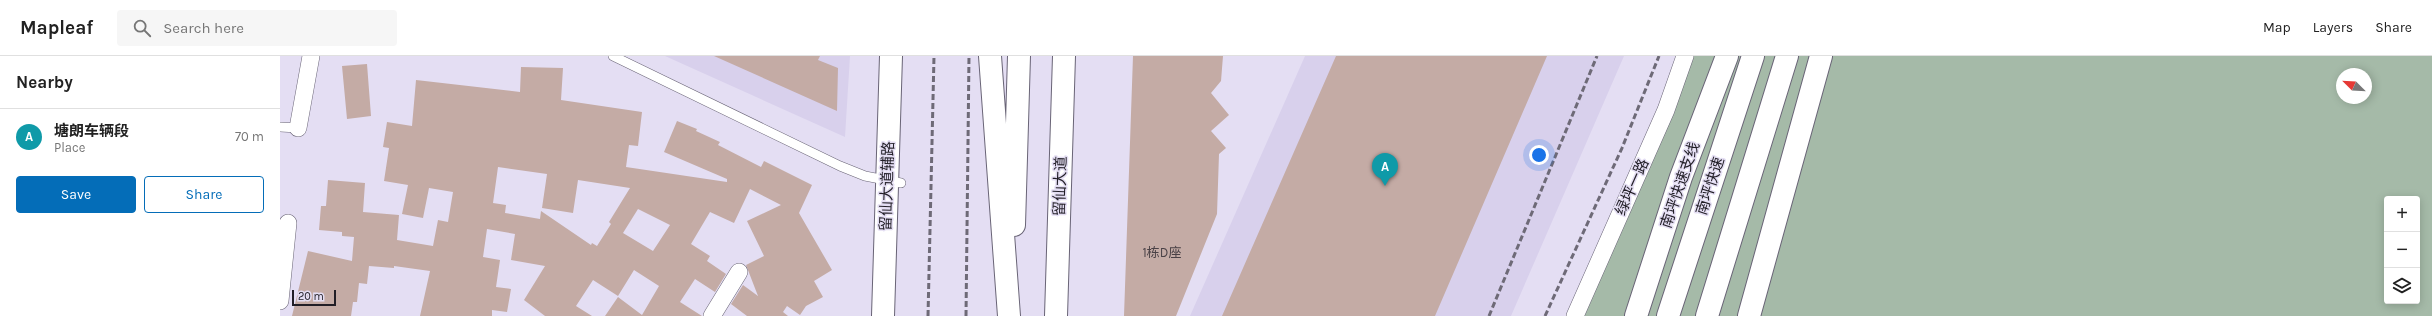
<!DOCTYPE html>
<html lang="en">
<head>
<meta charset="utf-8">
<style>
	:root { --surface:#fff; --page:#f6f6f6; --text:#222; --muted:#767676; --line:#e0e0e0; --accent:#046db8 }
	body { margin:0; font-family:Karla,"Noto Sans SC",sans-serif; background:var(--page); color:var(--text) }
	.controls { position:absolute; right:12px; bottom:12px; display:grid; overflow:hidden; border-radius:4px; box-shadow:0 2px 10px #0003 }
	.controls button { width:36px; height:36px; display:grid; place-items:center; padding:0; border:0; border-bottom:1px solid var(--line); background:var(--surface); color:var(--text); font:20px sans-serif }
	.compass { position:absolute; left:2056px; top:12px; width:36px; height:36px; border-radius:50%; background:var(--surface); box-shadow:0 2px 10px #0003; rotate:294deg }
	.scale { position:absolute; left:12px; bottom:10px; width:44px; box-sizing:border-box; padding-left:4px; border:2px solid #211e26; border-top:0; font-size:11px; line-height:14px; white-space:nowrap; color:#211e26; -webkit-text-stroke:3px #e4def3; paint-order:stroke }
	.you { position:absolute; left:1259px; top:99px; width:14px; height:14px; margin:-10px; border:3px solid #fff; border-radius:50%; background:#1a73e8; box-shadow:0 0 0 6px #1a73e833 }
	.badge { display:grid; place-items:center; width:26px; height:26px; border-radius:50%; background:var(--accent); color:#fff; font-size:13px; font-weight:700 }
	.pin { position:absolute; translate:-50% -33px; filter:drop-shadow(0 1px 2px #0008) }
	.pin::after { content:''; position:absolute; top:21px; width:14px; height:12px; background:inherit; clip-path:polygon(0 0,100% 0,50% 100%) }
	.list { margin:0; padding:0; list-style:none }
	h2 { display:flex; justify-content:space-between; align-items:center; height:52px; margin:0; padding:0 16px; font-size:17px }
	h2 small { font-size:13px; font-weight:400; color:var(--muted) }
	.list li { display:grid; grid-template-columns:26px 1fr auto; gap:12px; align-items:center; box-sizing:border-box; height:56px; padding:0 16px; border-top:1px solid var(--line) }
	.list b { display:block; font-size:15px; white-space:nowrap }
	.list p { margin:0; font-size:13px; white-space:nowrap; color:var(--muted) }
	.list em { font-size:13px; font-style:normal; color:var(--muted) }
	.actions { display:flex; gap:8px; padding:12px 16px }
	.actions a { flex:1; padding:9px 0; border:1px solid var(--accent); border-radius:4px; text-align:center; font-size:14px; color:var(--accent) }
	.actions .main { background:var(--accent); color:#fff }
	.icon { flex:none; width:22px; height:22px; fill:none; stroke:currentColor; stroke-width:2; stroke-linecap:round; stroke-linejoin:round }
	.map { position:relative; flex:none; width:2152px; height:260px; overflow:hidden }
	header { display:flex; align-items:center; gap:24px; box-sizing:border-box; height:56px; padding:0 20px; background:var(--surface); border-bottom:1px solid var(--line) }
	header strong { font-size:19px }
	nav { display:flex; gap:22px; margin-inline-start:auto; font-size:14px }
	.search { width:280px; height:36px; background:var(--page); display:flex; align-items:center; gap:10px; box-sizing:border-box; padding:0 14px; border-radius:4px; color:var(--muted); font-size:15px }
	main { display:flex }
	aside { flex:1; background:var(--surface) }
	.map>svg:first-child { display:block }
	.built { fill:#d8d0ec }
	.green { fill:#a5baa8; fill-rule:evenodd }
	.building { fill:#c4aba5; fill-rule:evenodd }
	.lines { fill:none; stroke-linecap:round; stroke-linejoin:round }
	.lane-casing { stroke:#696476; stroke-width:10 }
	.street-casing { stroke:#696476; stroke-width:18 }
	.secondary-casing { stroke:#696476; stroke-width:24 }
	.primary-casing { stroke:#696476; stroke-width:24 }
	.highway-casing { stroke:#696476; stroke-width:24 }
	.lane { stroke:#fff; stroke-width:9 }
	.street { stroke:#fff; stroke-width:17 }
	.secondary { stroke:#fff; stroke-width:22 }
	.primary { stroke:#fff; stroke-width:22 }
	.highway { stroke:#fff; stroke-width:22 }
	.rail { stroke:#6e6a77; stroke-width:3; stroke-dasharray:6 3; stroke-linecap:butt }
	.labels { text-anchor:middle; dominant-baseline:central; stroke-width:3; stroke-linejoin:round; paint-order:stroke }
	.number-label { font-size:13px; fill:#4a4146 }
	.street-label { font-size:15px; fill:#211e26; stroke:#e4def3 }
</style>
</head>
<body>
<header>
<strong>Mapleaf</strong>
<div class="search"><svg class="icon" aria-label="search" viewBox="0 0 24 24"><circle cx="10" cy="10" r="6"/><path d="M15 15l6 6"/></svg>Search here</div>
<nav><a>Map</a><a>Layers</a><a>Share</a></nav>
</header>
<main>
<aside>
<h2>Nearby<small></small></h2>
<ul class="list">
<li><span class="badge" style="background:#0f9aa8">A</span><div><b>塘朗车辆段</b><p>Place</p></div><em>70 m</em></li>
</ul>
<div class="actions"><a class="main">Save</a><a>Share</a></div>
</aside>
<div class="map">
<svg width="2152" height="260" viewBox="0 0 2152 260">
	<rect width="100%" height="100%" fill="#e4def3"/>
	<path class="built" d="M385 0H570L565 81Z
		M1025 0H1344L1231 260H910Z"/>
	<path class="green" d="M1409 0H2152V260H1300ZM2062 18H2086V42H2062ZM2107 143H2137V245H2107Z"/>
	<path class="building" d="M434 0H540L538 4 558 12 557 55Z
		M853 0H943L941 25 931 37 949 59 931 75 946 92 939 98 937 158 896 260H844Z
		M1056 0H1267L1155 260H942Z
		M87 8 91 60 67 63 62 10Z
		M241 11 283 12 281 44 362 56 358 90 349 89 346 111 447 126V123L384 96 397 65 417 73 416 75 440 86 438 89 481 111 484 105 532 129 519 157 552 214 534 225 543 241 526 250 520 259 507 250 503 256 508 260H467L451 248 463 229 478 240 466 209 484 200 467 165 501 149 470 133 454 167 430 156 411 188 430 200 427 205 446 218 435 236 415 223 400 246 422 260H325L338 241 362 259 379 230 354 214 338 240 313 224 296 250 312 260H265L244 244 265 210 231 204 235 178 207 173 203 201 220 204 216 231 231 233 227 256 212 254V260H140L150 215 114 210V212L89 210 87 228 79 227 77 246H73L71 260H12L28 195 72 205 74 181 62 180V176L39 174 41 150H46L48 124 85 127 83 156 119 159 117 184 153 190 158 164 168 166 173 136 149 132 143 162 122 158 128 129 104 125 109 92 103 91 107 66 132 70 136 24 240 36ZM218 111 267 118 262 152 293 157 298 124 350 132 329 166 331 168 317 190 312 187 311 189 261 155 260 163 225 157 226 149 213 147ZM358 153 390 169 373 195 343 177Z"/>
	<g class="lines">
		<defs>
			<path id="lane" d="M333 0 560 110 585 120 621 127
				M0 71 18 72"/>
			<path id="street" d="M18 72 31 0
				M0 245 8 167
				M432 260 459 216
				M1295 260 1386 54 1405 0"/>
			<path id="secondary" d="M603 260 611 0"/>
			<path id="primary" d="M710 0 729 260
				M734 169 739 0
				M776 260 784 0"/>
			<path id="highway" d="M1356 260 1401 121 1447 0
				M1388 260 1473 0
				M1427 260 1507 0
				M1469 260 1541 0"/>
		</defs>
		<use href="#lane" class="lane-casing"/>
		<use href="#street" class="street-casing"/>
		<use href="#secondary" class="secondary-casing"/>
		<use href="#primary" class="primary-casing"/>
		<use href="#highway" class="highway-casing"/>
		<use href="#lane" class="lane"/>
		<use href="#street" class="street"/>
		<use href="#secondary" class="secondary"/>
		<use href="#primary" class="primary"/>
		<use href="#highway" class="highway"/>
		<path class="rail" d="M648 260 654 0
			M686 260 689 0
			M1209 260 1317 0
			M1265 260 1342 92 1379 0"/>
	</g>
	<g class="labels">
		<g class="number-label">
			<text x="882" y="196">1栋D座</text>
		</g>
		<g class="street-label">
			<text transform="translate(1400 129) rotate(-71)">南坪快速支线</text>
			<text transform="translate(607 130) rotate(-88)">留仙大道辅路</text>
			<text transform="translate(780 130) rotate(-88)">留仙大道</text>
			<text transform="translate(1430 130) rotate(-72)">南坪快速</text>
			<text transform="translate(1352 131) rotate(-66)">绿坪一路</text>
		</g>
	</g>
</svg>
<div class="controls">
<button>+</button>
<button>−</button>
<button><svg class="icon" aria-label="layers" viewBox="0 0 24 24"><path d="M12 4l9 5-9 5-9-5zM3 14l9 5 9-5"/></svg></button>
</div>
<svg class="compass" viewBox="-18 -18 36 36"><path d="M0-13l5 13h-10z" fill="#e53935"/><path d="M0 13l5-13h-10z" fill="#767676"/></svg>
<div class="scale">20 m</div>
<div class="you"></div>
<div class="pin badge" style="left:1105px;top:130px;background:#0f9aa8">A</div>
</div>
</main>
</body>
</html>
